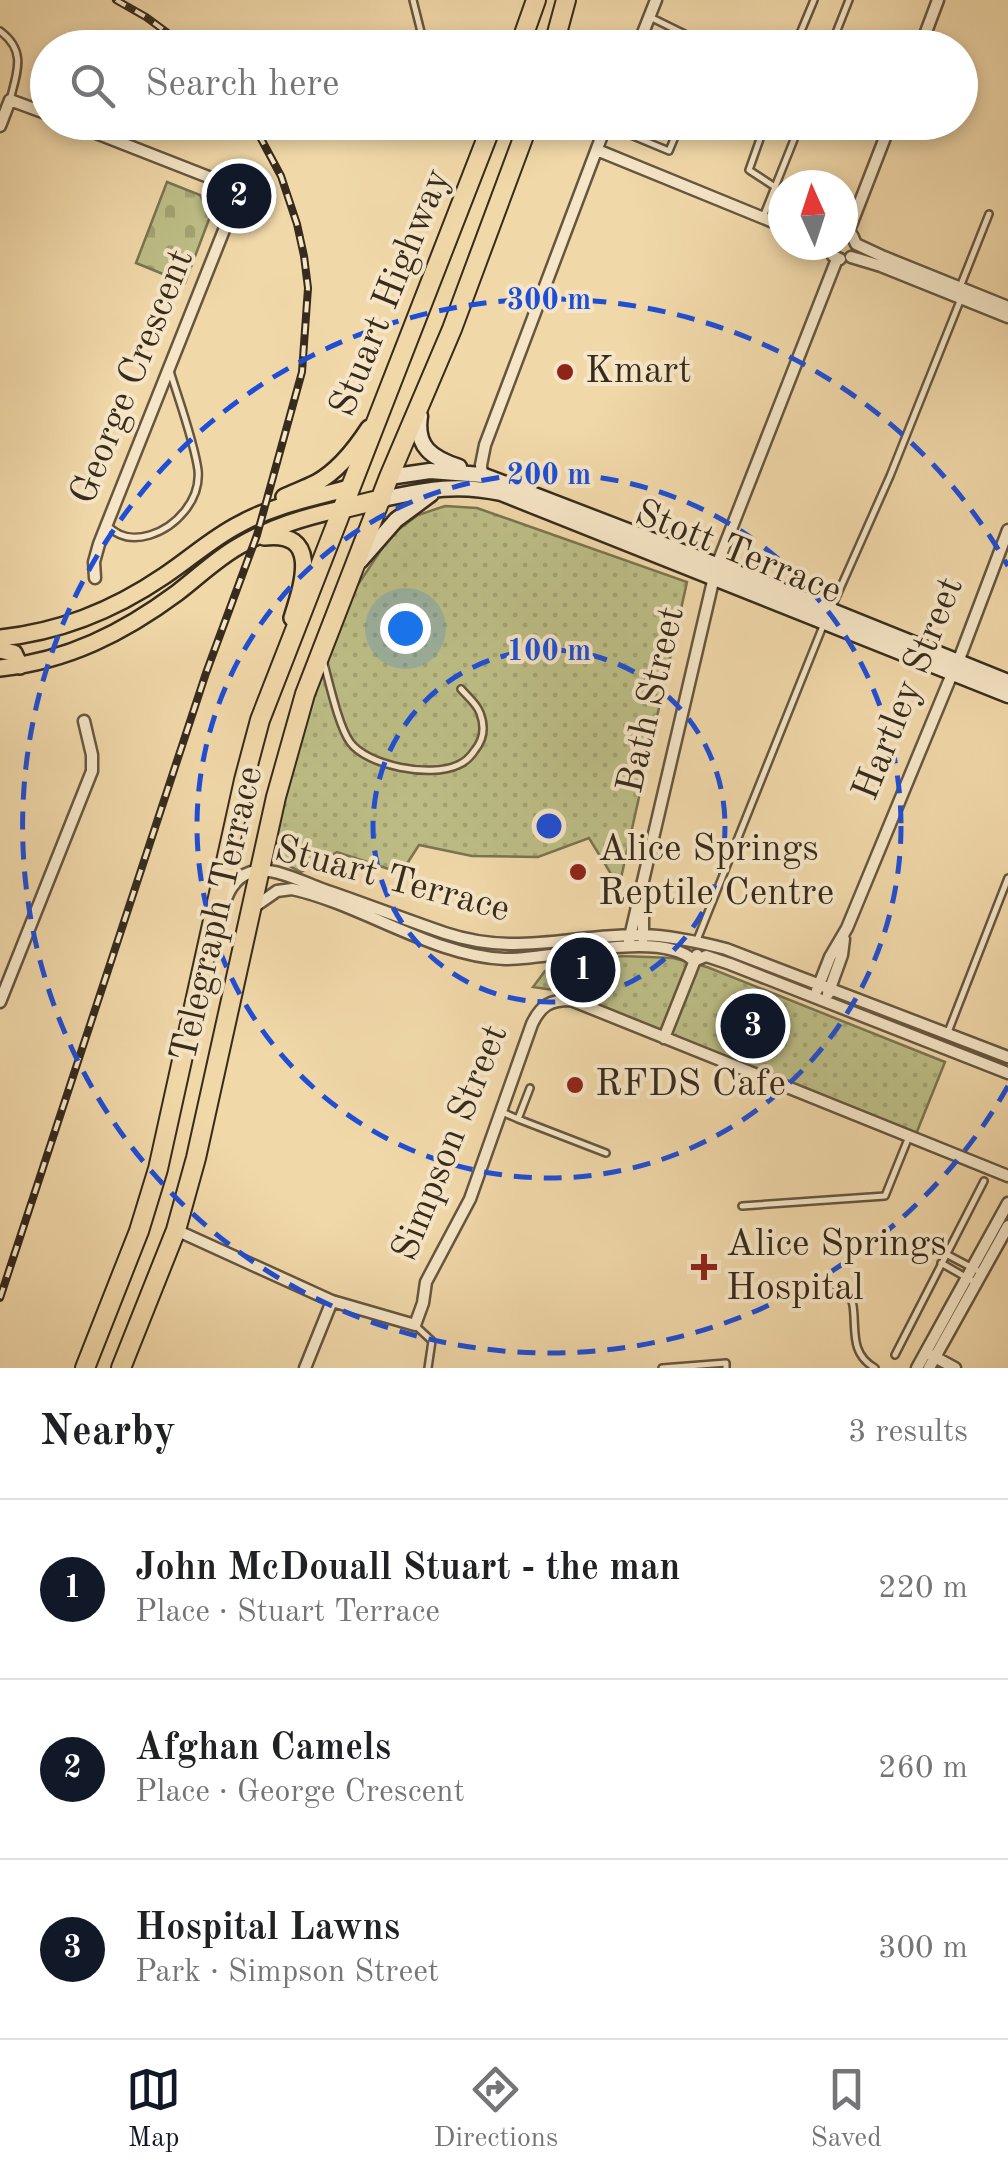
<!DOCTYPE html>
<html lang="en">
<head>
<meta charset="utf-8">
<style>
	:root { --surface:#fff; --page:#f2f2f2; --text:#202124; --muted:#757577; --line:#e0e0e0; --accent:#111827 }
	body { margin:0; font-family:"Old Standard TT",serif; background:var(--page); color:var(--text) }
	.compass { position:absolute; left:768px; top:170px; width:90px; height:90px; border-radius:50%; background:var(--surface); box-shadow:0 5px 15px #0003; rotate:357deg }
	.you { position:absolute; left:405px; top:628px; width:35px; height:35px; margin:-25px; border:8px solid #fff; border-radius:50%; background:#1a73e8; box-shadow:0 0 0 15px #1a73e833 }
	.badge { display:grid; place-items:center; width:65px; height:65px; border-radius:50%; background:var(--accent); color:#fff; font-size:32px; font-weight:700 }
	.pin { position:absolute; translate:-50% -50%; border:5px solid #fff; box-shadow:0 2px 10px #0006 }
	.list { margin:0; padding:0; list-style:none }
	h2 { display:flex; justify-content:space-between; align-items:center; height:130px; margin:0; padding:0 40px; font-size:42px }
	h2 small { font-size:32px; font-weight:400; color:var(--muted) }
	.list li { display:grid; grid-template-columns:65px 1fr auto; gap:30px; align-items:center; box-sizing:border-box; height:180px; padding:0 40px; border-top:2px solid var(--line) }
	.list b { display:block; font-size:38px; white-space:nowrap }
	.list p { margin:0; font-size:32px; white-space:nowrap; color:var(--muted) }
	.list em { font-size:32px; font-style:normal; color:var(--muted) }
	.icon { flex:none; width:55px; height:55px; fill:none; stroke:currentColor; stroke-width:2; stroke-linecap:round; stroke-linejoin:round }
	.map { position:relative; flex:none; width:1008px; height:1368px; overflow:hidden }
	.search { position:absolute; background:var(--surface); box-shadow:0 5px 15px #0003; left:30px; right:30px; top:30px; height:110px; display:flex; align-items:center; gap:25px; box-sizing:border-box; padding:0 35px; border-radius:55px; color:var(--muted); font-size:38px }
	.sheet { height:670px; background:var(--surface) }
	nav { display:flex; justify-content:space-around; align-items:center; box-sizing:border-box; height:140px; border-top:2px solid var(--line); background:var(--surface); font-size:28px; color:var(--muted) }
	nav a { display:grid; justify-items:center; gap:5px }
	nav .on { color:var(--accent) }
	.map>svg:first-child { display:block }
	.cemetery { fill:url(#cemetery-stones); stroke:#7a7452; stroke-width:2.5 }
	.park { fill:url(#park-dots); stroke:#7a7452; stroke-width:2.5 }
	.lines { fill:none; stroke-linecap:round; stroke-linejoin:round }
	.lane-casing { stroke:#665640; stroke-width:10 }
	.street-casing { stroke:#665640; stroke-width:15 }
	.secondary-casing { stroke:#372b1d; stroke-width:19 }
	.primary-casing { stroke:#372b1d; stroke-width:20 }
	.highway-casing { stroke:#372b1d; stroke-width:22 }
	.lane { stroke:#f6e6c7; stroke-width:5 }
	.street { stroke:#f6e6c7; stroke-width:10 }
	.secondary { stroke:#f6e6c7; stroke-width:14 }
	.primary { stroke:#f1d8a9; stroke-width:15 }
	.highway { stroke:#f1d8a9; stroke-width:18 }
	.rail-casing { stroke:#372b1d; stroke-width:8 }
	.rail { stroke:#f6e6c7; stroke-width:4; stroke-dasharray:11; stroke-linecap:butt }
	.ring { fill:none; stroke:#1d4ed8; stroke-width:5; stroke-dasharray:18 12 }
	.poi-dot { fill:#8f2418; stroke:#f6e6c7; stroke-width:4 }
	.labels { text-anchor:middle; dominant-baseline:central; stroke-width:8; stroke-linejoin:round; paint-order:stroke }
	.street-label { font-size:38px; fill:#372b1d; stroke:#f6e6c7 }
	.poi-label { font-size:38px; fill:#372b1d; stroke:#f6e6c7; text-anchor:start }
	.centre { fill:#1d4ed8; stroke:#f6e6c7; stroke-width:5 }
	.ring-label { font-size:30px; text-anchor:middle; font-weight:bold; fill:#1d4ed8; stroke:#f6e6c7; stroke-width:8; stroke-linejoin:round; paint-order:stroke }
</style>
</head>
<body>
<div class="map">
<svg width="1008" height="1368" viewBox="0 0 1008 1368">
	<defs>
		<pattern id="cemetery-stones" width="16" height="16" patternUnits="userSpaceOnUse" patternTransform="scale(2.5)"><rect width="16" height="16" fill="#bdbe86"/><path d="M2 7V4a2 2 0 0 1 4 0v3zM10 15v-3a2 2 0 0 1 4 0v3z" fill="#a3a373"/></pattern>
		<pattern id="park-dots" width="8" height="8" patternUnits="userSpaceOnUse" patternTransform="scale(2.5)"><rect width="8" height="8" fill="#bdbe86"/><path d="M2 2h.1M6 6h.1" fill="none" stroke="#a3a373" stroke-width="1.8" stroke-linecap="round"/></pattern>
	</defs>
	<rect width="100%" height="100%" fill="#f1d8a9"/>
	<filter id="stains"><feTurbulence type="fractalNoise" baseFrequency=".002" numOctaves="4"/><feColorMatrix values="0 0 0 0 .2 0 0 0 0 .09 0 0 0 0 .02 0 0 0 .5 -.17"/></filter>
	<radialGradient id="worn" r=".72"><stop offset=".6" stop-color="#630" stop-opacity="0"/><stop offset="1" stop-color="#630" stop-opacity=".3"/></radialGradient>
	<path class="cemetery" d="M167 182 200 195 211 214 185 283 136 263Z"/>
	<path class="park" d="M445 506 477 508 687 582 619 887 589 838 538 857 472 856 419 845 401 873 337 852 301 872 272 857 281 781 301 714 357 586 391 535 418 515Z
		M622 956 673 958 707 967 945 1062 916 1134 561 991 533 987 545 971 555 967Z"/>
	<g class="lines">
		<defs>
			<path id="lane" d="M413 0 425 48
				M650 17 713 48
				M0 31C27 51 17 72 10 100
				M674 48 681 32
				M794 48 814 0
				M830 48 849 0
				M639 122 633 136 669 151 681 122
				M766 122 749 170 775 187
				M763 217 801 122
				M960 287 989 214
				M107 525C119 538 133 540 150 535 176 527 201 500 198 470 194 441 179 401 170 371
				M831 609 890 476 960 301
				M323 660C329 681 338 725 350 742 367 766 431 778 458 765 466 762 471 756 475 750 484 739 485 726 480 713 477 704 467 696 461 689
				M697 940 823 626
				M948 1032 1008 878
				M502 1112 518 1119 530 1088
				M518 1119 606 1153
				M742 1206 885 1196 908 1139
				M946 1254 982 1273
				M941 1263 976 1283
				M779 1289 828 1284 848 1289C862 1317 843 1350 875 1368
				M417 1327 432 1341 428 1368
				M895 1355 984 1181
				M662 1368 726 1363V1368"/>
			<path id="street" d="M637 48 656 0
				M920 48 938 0
				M68 122 211 178C227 188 233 201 228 220L99 544 94 562 95 578
				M0 126 10 100 48 114
				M597 150 783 226
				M843 232 852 235 856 244 884 257 1008 307
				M848 233 891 122
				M828 245 833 256 840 259
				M851 257 881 266 1008 317
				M482 475 481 465 485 445 607 122
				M717 565 837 259
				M958 662 1008 530
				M643 900V938
				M225 902C230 886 239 874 256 871 276 868 303 882 322 889 363 903 404 919 445 933 517 957 572 934 643 935 671 936 699 942 726 949L1008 1057
				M254 907 277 891 292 889C361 904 435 957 505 959 552 960 661 928 694 961L706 956 730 964 1008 1073
				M629 941 714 577
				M817 990 830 957 847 928 952 674
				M828 994 842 955 844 939
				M0 1002 92 771V755L84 721
				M664 1038 697 955
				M176 1230 332 1301 415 1325 423 1303 426 1282 470 1199 532 1024C541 1005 550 1000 571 1000L1008 1176
				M931 1355 955 1368
				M305 1368 332 1301
				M917 1368 1008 1203
				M929 1368 1008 1226"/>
			<path id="secondary" d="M420 416C415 447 432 458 459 467
				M389 477 430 471 482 475 745 576 1008 682
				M382 499C426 490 456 483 501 493L1008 695
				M360 561 396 520 431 494"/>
			<path id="primary" d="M284 497C295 492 306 488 316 483 338 471 356 448 369 428
				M264 537C322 530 302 586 292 618
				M0 638C60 632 114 610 164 576 190 559 212 538 240 524 274 505 312 498 349 488
				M0 650 14 653 20 666
				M0 668C67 661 123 633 177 593 198 577 216 559 239 546 271 527 305 517 341 509"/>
			<path id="highway" d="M519 48 536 0
				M553 48 566 0
				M341 509 382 499
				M85 1368 139 1231 158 1169 244 780 260 720 493 122
				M121 1368 176 1230 196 1158 276 797 305 694 389 477 452 329 529 122"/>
		</defs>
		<use href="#lane" class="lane-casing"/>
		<use href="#street" class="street-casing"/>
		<use href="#secondary" class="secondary-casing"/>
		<use href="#primary" class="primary-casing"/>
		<use href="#highway" class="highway-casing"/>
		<use href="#lane" class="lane"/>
		<use href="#street" class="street"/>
		<use href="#secondary" class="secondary"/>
		<use href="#primary" class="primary"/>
		<use href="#highway" class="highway"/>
		<defs>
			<path id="rail" d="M116 0 146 17 188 48
				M0 1298 206 673 257 535 302 372 308 288 304 256 297 224 281 176 252 122"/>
		</defs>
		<use href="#rail" class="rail-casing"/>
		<use href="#rail" class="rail"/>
	</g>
	<g class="ring">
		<circle cx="549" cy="826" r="176"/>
		<circle cx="549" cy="826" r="352"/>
		<path d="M1008 1086A527 527 0 1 1 1008 566"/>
	</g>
	<g class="poi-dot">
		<circle cx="565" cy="372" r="10"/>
		<circle cx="578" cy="872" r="10"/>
		<circle cx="575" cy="1085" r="10"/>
		<path d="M699 1252h10v10h10v10h-10v10h-10v-10h-10v-10h10z"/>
	</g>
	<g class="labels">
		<g class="street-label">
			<text transform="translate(391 293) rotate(-68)">Stuart Highway</text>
			<text transform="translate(133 377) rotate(-68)">George Crescent</text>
			<text transform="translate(738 553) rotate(22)">Stott Terrace</text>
			<text transform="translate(909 689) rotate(-68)">Hartley Street</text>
			<text transform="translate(652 700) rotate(-77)">Bath Street</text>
			<text transform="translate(392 880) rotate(15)">Stuart Terrace</text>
			<text transform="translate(218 914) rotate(-77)">Telegraph Terrace</text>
			<text transform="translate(451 1143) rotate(-68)">Simpson Street</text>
		</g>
		<g class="poi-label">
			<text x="585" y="372">Kmart</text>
			<text x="598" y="850">Alice Springs<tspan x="598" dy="44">Reptile Centre</tspan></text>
			<text x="595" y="1085">RFDS Cafe</text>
			<text x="726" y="1245">Alice Springs<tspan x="726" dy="44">Hospital</tspan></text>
		</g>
	</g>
	<circle cx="549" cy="826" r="15" class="centre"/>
	<g class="ring-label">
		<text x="549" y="309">300 m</text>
		<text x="549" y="484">200 m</text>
		<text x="549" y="660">100 m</text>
	</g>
	<rect width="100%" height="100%" filter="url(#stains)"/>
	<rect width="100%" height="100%" fill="url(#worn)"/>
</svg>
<svg class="compass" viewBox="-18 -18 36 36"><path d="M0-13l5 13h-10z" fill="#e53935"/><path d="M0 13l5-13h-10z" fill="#757577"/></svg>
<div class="you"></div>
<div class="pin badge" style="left:583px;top:970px">1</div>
<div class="pin badge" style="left:239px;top:196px">2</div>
<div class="pin badge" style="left:753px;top:1026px">3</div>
<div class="search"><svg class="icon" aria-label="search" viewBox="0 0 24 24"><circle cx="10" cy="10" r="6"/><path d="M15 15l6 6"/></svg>Search here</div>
</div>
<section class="sheet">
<h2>Nearby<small>3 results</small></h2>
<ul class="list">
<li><span class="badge">1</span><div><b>John McDouall Stuart - the man</b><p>Place · Stuart Terrace</p></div><em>220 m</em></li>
<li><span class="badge">2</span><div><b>Afghan Camels</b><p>Place · George Crescent</p></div><em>260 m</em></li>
<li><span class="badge">3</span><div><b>Hospital Lawns</b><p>Park · Simpson Street</p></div><em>300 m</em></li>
</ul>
</section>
<nav>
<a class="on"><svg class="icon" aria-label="map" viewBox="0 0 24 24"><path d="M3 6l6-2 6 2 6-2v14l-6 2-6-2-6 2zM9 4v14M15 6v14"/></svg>Map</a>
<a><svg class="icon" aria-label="directions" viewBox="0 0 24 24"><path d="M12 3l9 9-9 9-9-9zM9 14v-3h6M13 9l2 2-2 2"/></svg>Directions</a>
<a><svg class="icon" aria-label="saved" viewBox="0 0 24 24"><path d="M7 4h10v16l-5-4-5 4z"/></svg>Saved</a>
</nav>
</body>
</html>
